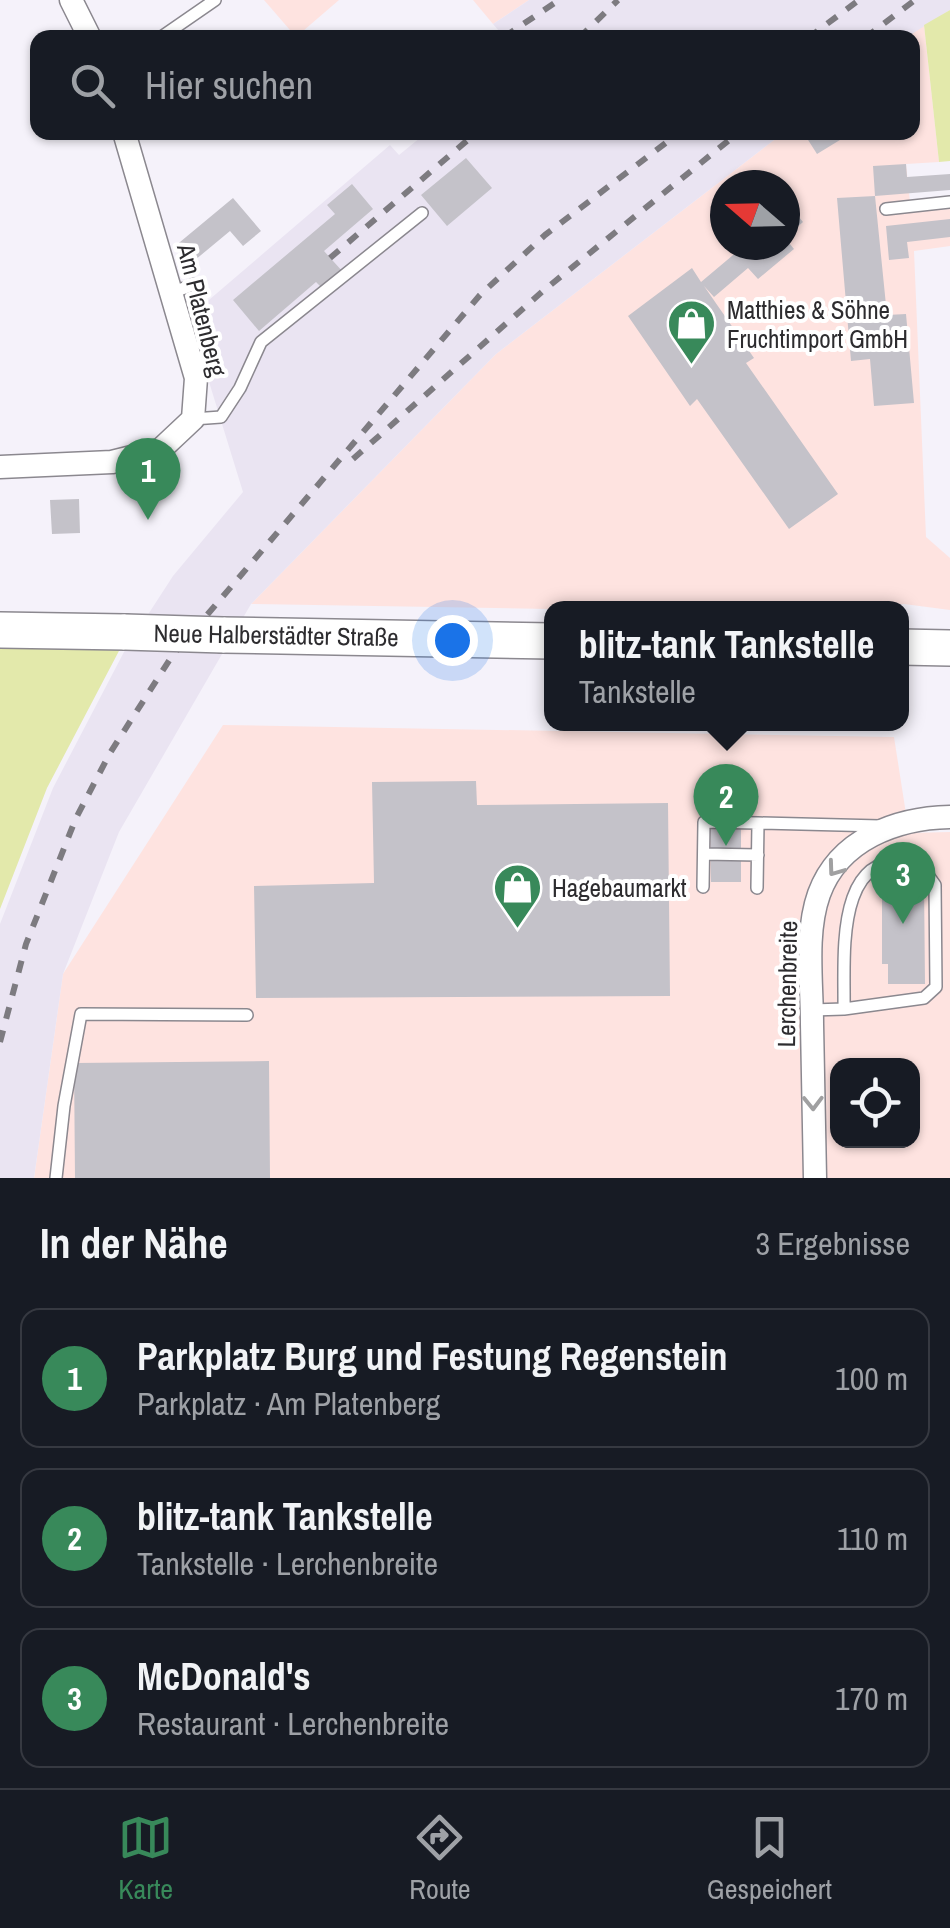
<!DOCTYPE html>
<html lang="de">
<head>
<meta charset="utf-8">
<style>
	:root { --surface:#171b24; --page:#242831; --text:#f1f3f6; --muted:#9ea1a6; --line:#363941; --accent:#38895a }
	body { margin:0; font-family:"Archivo Narrow",sans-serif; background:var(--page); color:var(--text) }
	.controls { position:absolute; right:30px; bottom:30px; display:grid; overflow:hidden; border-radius:20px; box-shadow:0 2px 8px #0004 }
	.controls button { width:90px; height:90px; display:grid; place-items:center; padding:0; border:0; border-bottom:2px solid var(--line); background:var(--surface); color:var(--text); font:50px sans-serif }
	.compass { position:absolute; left:710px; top:170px; width:90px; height:90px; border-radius:50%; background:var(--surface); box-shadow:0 2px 8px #0004; rotate:290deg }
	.you { position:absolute; left:452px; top:640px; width:35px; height:35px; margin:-25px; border:8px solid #fff; border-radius:50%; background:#1a73e8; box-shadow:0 0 0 15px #1a73e833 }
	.badge { display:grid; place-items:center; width:65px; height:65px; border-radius:50%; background:var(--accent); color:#fff; font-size:32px; font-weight:700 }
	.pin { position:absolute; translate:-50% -82px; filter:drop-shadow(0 2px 5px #0008) }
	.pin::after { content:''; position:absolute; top:52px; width:35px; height:30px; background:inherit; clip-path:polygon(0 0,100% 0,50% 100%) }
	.popup { position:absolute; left:544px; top:601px; width:365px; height:130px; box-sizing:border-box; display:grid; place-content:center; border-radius:20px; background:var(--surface); filter:drop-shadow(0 2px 8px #0005); font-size:32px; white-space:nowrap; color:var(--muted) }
	.popup b { font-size:38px; color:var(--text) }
	.popup::after { content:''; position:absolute; left:50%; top:100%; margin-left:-20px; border:20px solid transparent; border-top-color:var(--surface) }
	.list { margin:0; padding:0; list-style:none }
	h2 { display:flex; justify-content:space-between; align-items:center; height:130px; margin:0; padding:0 40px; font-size:42px }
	h2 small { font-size:32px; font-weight:400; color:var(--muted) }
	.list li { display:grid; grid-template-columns:65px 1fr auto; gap:30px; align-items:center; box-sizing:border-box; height:140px; margin:0 20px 20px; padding:0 20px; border:2px solid var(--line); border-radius:20px }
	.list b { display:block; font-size:38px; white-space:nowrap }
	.list p { margin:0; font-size:32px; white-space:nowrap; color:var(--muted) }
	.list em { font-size:32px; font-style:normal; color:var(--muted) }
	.icon { flex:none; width:55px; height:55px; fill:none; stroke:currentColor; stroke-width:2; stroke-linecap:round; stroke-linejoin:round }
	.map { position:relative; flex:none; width:950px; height:1178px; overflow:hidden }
	.search { position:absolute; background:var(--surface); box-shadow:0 2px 8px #0004; left:30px; right:30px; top:30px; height:110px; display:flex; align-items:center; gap:25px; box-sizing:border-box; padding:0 35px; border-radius:20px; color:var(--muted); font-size:38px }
	.sheet { height:610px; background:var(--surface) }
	nav { display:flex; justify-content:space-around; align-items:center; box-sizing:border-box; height:140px; border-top:2px solid var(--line); background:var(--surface); font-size:28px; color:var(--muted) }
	nav a { display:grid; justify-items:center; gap:5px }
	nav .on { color:var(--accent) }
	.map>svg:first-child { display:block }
	.commercial { fill:#fee3e0; fill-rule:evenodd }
	.built { fill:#eae4f2 }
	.green { fill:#e3e9ab }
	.building { fill:#c4c2c9 }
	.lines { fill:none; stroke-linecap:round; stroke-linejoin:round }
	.service-casing { stroke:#8b888f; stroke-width:14 }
	.minor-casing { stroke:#8b888f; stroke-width:25 }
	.primary-casing { stroke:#8b888f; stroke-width:38 }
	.service { stroke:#fff; stroke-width:11 }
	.minor { stroke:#fff; stroke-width:22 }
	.primary { stroke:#fff; stroke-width:35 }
	.rail { stroke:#7d7b80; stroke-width:6; stroke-dasharray:12 12; stroke-linecap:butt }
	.primary-bridge-casing { stroke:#8b888f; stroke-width:38; stroke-linecap:butt }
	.primary-bridge { stroke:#fff; stroke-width:35 }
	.oneway { stroke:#a0a0a1 }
	.labels { text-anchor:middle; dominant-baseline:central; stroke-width:8; stroke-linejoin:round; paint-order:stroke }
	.street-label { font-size:25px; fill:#2d2c2f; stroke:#fff }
	.poi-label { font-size:25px; fill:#2d2c2f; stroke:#fff; text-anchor:start }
</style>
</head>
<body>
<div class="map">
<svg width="950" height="1178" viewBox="0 0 950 1178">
	<rect width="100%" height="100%" fill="#f5f2fa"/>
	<path class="commercial" d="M264 0H339L296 37Z
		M473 0H529L493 24Z
		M924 25 939 162 906 164 911 212 950 209V246L914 251 926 537 950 558V610L904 604 849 608 551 609 251 604 496 354 783 133 912 132V38L907 37ZM725 185H785V245H725Z
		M223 725 894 737 909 833 950 832V1178H34L63 974ZM838 1066H912V1140H838Z"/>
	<path class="built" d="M529 0H950V10L907 37 505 38 493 24Z
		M426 133H783L496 354 251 604 119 832 63 974 34 1178H0V924L53 788 125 650 173 576 243 492 189 317 390 145 399 155Z"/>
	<path class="green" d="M950 10V161L939 162 924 25Z
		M0 646 120 649 47 788 0 909Z"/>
	<path class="building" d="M803 132H853L817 154Z
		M466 158 492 188 447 226 421 195Z
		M906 164 907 177 950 174V190L875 196 873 166Z
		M352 184 373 209 324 251 343 272 323 289 316 282 259 331 233 300 335 214 327 205Z
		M875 196 887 315 906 314 914 403 874 406 870 359 851 361 837 198Z
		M233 198 261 231 243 246 230 231 189 265 174 247Z
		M785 200 803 222 785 238Z
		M950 219V237L907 242 909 258 889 260 886 226Z
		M785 238 794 249 758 279 748 268 714 297 704 286 754 358 746 363 838 494 789 529 697 399 690 406 628 316 692 268 701 282 745 245H785Z
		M79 499 80 533 52 534 50 500Z
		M476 781 477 805 668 803 670 996 256 998 254 886 374 883 372 782Z
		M710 809H741V882H711Z
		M882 883H924L925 984H888V964H882Z
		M269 1061 270 1178H75L74 1063Z"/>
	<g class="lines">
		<defs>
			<path id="service" d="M160 38 215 0
				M886 209 950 202
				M171 293 195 284
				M193 419 221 417 240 388 261 342 422 213
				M758 823 880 826
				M704 854 758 855
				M703 887 704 822 758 823 757 888
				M812 1010 844 1009 924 998 936 987 935 885 920 864C833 843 845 955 844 1009
				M56 1178 64 1106 81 1014 247 1015"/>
			<path id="minor" d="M71 0 90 38
				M0 467 112 462 160 450 193 419 196 378 124 132
				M815 1178C814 1127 813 1075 812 1024 812 983 805 933 819 894 839 839 897 818 950 817"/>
			<path id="primary" d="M0 630 125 632
				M223 635 551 641
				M901 647 950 648"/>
		</defs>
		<use href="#service" class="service-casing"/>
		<use href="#minor" class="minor-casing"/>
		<use href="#primary" class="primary-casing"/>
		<use href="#service" class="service"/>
		<use href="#minor" class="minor"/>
		<use href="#primary" class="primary"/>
		<path class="rail" d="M504 37 559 0
			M579 38 618 0
			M808 38 859 0
			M865 38 915 0
			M330 258 477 132
			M353 459 543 291 739 132
			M0 1042 26 944 76 818 110 753 172 656 480 295 545 235 680 132"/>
		<defs>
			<path id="primary-bridge" d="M125 632 223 635"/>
		</defs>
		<use href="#primary-bridge" class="primary-bridge-casing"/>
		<use href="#primary-bridge" class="primary-bridge"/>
	</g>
	<defs><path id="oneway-chevron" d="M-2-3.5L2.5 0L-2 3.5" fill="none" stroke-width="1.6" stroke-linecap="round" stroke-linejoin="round" transform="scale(2.5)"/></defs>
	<g class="oneway">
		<use href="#oneway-chevron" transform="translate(835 869) rotate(126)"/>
		<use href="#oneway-chevron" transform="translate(813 1103) rotate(89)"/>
	</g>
	<defs>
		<symbol id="shop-pin" viewBox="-11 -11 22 30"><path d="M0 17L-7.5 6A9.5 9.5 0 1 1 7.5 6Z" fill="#38895a" stroke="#fff"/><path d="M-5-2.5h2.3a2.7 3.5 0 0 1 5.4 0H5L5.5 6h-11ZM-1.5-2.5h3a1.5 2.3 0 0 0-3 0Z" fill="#fff"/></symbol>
	</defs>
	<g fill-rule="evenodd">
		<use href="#shop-pin" x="664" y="296" width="55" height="75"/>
		<use href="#shop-pin" x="490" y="860" width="55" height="75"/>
	</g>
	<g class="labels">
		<g class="street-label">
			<text transform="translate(202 310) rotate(76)">Am Platenberg</text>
			<text transform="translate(276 635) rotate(1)">Neue Halberstädter Straße</text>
			<text transform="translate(787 984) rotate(-89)">Lerchenbreite</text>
		</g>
		<g class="poi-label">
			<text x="727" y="310">Matthies &amp; Söhne<tspan x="727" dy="29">Fruchtimport GmbH</tspan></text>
			<text x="552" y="888">Hagebaumarkt</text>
		</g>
	</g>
</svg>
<div class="controls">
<button><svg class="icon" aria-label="locate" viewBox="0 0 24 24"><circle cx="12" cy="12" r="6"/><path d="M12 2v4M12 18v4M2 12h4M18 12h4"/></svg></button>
</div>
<svg class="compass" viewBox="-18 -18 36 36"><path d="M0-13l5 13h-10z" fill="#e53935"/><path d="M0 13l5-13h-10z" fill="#9ea1a6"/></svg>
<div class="you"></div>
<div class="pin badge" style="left:148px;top:520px">1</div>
<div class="pin badge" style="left:726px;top:846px">2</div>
<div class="popup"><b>blitz-tank Tankstelle</b>Tankstelle</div>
<div class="pin badge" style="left:903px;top:924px">3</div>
<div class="search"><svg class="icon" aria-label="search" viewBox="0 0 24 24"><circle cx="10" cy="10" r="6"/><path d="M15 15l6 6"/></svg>Hier suchen</div>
</div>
<section class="sheet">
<h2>In der Nähe<small>3 Ergebnisse</small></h2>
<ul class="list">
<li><span class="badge">1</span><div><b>Parkplatz Burg und Festung Regenstein</b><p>Parkplatz · Am Platenberg</p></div><em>100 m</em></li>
<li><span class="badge">2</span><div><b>blitz-tank Tankstelle</b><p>Tankstelle · Lerchenbreite</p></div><em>110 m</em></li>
<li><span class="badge">3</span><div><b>McDonald's</b><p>Restaurant · Lerchenbreite</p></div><em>170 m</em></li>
</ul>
</section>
<nav>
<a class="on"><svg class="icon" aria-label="map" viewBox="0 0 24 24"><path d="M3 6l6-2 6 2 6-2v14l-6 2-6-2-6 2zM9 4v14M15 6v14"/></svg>Karte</a>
<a><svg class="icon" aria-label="directions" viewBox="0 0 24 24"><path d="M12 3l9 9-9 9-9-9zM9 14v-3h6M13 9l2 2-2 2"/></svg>Route</a>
<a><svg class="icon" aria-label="saved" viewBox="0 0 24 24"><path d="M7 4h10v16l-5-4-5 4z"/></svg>Gespeichert</a>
</nav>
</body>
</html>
